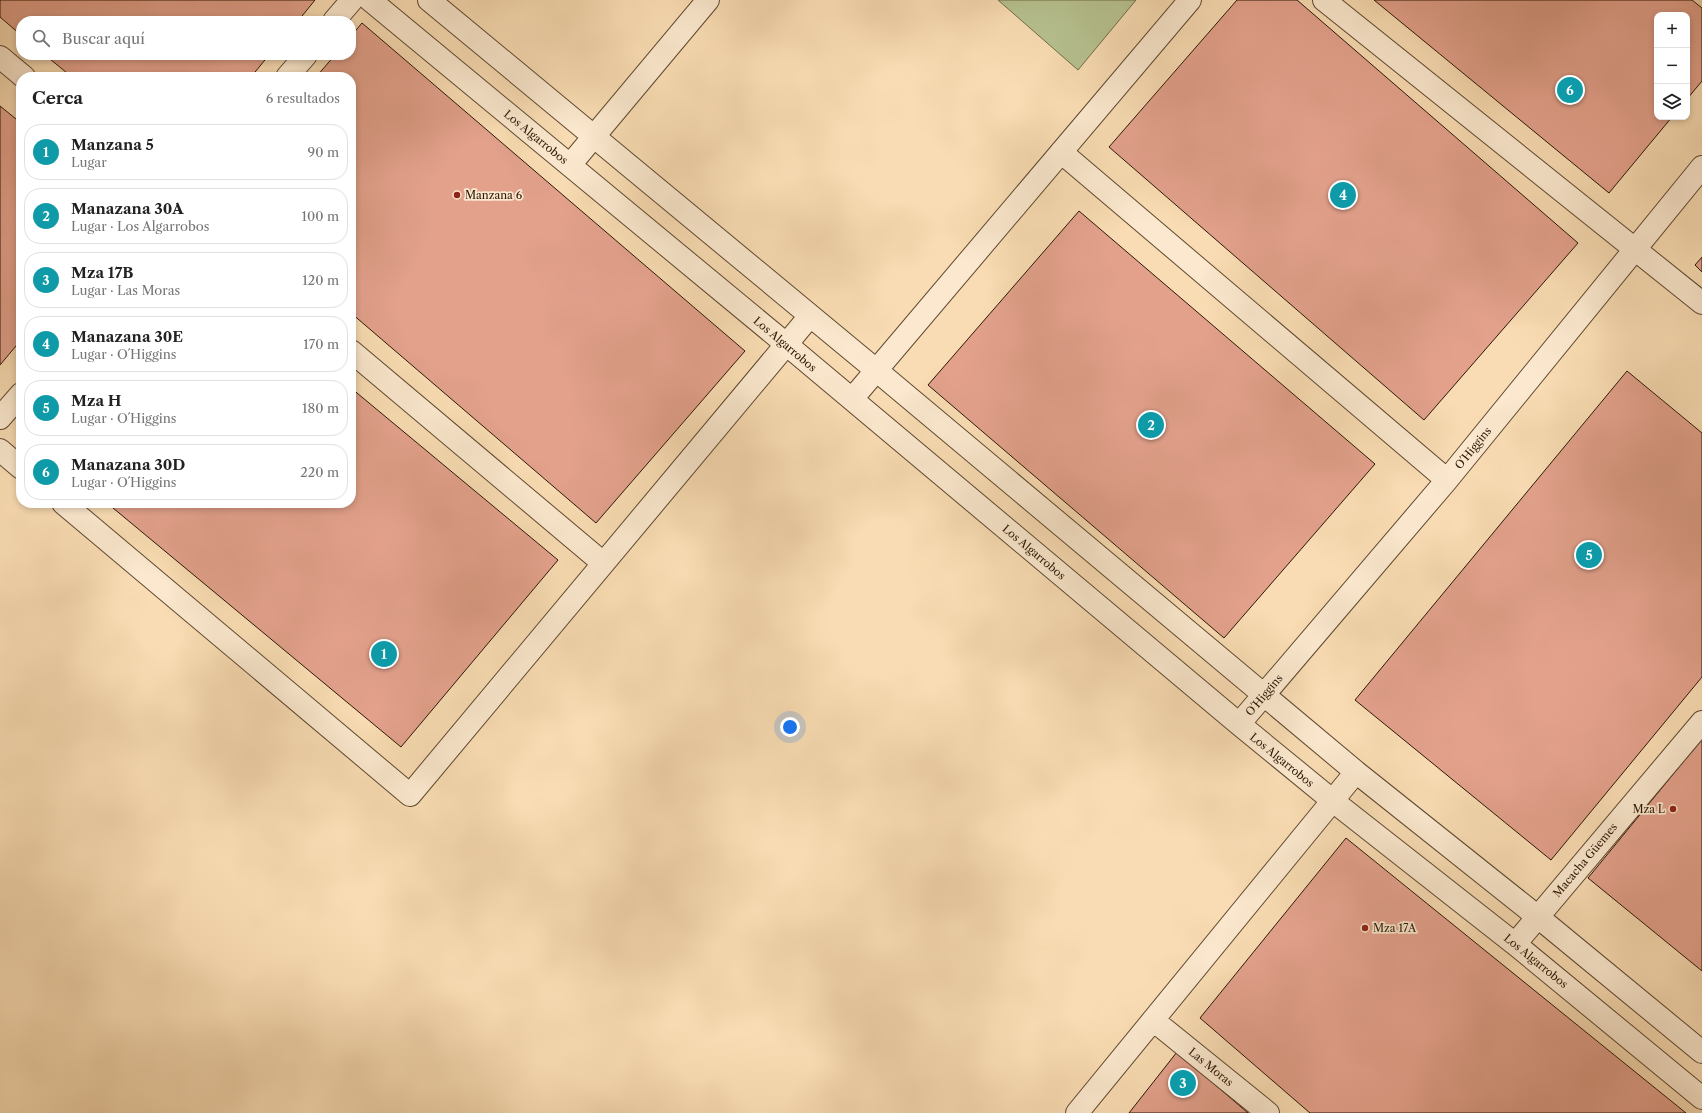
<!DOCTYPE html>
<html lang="es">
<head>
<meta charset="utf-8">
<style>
	:root { --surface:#fff; --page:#f6f6f6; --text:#222; --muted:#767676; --line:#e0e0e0; --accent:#8f2418 }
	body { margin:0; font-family:"Libre Caslon Text",serif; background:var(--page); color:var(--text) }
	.controls { position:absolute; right:12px; top:12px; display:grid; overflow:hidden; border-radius:8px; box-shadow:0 2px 6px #0003 }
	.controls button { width:36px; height:36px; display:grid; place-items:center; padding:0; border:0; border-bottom:1px solid var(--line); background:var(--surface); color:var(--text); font:20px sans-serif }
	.you { position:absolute; left:790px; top:727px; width:14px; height:14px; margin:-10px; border:3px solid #fff; border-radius:50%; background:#1a73e8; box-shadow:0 0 0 6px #1a73e833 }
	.badge { display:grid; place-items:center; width:26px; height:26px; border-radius:50%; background:var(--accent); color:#fff; font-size:13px; font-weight:700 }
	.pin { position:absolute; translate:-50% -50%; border:2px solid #fff; box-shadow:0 1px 4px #0006 }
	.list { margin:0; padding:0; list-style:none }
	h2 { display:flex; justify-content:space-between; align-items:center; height:52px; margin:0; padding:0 16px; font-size:17px }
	h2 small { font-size:13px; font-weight:400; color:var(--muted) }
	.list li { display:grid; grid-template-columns:26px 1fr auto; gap:12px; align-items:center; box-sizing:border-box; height:56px; margin:0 8px 8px; padding:0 8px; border:1px solid var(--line); border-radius:16px }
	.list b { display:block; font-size:15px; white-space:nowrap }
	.list p { margin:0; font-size:13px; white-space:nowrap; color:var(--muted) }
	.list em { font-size:13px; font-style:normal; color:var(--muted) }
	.icon { flex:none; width:22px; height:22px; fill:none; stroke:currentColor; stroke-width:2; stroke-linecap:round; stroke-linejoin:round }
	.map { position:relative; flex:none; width:1702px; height:1113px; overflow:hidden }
	.search { position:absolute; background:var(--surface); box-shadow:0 2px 6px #0003; left:16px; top:16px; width:340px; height:44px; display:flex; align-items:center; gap:10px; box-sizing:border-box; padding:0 14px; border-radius:16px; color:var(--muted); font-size:15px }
	.panel { position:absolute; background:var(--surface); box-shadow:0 2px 6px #0003; left:16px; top:72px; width:340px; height:436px; border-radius:16px }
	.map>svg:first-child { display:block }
	.green { fill:#b7c291; stroke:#706c4b }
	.building { fill:#e3a18c; stroke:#2a1705 }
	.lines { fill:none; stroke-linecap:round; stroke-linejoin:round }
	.minor-casing { stroke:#5e4830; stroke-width:24 }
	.minor { stroke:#fbe8ce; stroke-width:22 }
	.poi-dot { fill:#8f2418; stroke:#fbe8ce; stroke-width:1.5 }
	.labels { text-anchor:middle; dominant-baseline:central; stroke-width:3.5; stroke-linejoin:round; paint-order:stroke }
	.street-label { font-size:11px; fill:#2a1705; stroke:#fbe8ce }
	.poi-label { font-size:11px; fill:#2a1705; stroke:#fbe8ce; text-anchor:start }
</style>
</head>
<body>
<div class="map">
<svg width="1702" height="1113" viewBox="0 0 1702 1113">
	<rect width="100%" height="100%" fill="#f9dcb3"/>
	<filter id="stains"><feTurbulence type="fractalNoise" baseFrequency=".005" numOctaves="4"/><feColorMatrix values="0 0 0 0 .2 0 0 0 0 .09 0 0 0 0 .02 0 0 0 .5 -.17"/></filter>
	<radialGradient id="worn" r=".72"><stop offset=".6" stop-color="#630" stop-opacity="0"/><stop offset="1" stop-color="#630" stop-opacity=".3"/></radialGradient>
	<path class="green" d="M998 0H1136L1078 70Z"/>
	<path class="building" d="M0 0H315L298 21H21V35L0 17Z
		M1237 0H1297L1578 243 1424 420 1109 147Z
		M1374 0H1692L1702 8V81L1687 99V15H1657V117H1672L1609 193Z
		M362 23 745 351 596 523 351 313V77H316L335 55H351V36Z
		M45 55H269L251 77H72Z
		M0 106 21 123V340L0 365Z
		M1079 211 1375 464 1224 638 928 385Z
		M1702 257V272L1695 265Z
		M1627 371 1702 433V677L1551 860 1355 700Z
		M351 388 558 560 401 747 107 503H351Z
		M1702 739V971L1588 878Z
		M1346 838 1686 1113H1310L1200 1018Z
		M1177 1052 1248 1113H1129Z"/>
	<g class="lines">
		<defs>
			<path id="minor" d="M370 0 786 344 1239 724 1333 801 1515 944 1702 1098
				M429 0 876 370 1356 772 1538 917 1702 1052
				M1324 0 1702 303
				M334 21 352 0
				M0 57 24 77
				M287 77 306 55
				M1061 152 1447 480
				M570 165 708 0
				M351 351 603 563
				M852 399 1190 0
				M0 418 21 394
				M0 450 21 468
				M63 503 410 795 810 316
				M1239 724 1447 480 1702 167
				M1515 944 1702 722
				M1153 1020 1268 1113
				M1077 1113 1356 772"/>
		</defs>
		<use href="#minor" class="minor-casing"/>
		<use href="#minor" class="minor"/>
	</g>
	<g class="poi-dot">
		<circle cx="457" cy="195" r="4"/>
		<circle cx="1673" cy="809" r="4"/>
		<circle cx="1365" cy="928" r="4"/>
	</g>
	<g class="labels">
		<g class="street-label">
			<text transform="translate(536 137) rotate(39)">Los Algarrobos</text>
			<text transform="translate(785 344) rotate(40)">Los Algarrobos</text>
			<text transform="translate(1473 448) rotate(-51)">O´Higgins</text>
			<text transform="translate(1034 552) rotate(40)">Los Algarrobos</text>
			<text transform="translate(1264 695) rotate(-50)">O´Higgins</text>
			<text transform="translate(1282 760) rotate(39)">Los Algarrobos</text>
			<text transform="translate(1585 860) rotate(-50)">Macacha Güemes</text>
			<text transform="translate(1536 961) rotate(39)">Los Algarrobos</text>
			<text transform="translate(1211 1067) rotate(39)">Las Moras</text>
		</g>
		<g class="poi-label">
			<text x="465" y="195">Manzana 6</text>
			<text x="1665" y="809" text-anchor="end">Mza L</text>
			<text x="1373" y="928">Mza 17A</text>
		</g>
	</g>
	<rect width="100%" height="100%" filter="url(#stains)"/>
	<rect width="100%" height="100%" fill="url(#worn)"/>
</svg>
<div class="controls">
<button>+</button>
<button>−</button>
<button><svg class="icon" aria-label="layers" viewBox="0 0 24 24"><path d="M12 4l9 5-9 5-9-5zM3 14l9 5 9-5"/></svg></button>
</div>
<div class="you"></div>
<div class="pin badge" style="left:384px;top:654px;background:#0f9aa8">1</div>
<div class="pin badge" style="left:1151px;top:425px;background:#0f9aa8">2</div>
<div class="pin badge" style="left:1183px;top:1083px;background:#0f9aa8">3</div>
<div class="pin badge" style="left:1343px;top:195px;background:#0f9aa8">4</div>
<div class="pin badge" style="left:1589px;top:555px;background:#0f9aa8">5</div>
<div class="pin badge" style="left:1570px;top:90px;background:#0f9aa8">6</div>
<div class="search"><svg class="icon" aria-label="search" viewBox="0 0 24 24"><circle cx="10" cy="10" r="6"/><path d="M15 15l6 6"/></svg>Buscar aquí</div>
<section class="panel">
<h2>Cerca<small>6 resultados</small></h2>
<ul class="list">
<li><span class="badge" style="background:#0f9aa8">1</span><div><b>Manzana 5</b><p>Lugar</p></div><em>90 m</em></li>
<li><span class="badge" style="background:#0f9aa8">2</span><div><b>Manazana 30A</b><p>Lugar · Los Algarrobos</p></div><em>100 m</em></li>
<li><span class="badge" style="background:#0f9aa8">3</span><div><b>Mza 17B</b><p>Lugar · Las Moras</p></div><em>120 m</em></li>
<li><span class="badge" style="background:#0f9aa8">4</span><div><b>Manazana 30E</b><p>Lugar · O´Higgins</p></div><em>170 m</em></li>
<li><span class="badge" style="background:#0f9aa8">5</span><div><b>Mza H</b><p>Lugar · O´Higgins</p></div><em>180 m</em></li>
<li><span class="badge" style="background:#0f9aa8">6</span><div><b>Manazana 30D</b><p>Lugar · O´Higgins</p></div><em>220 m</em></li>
</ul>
</section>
</div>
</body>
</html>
